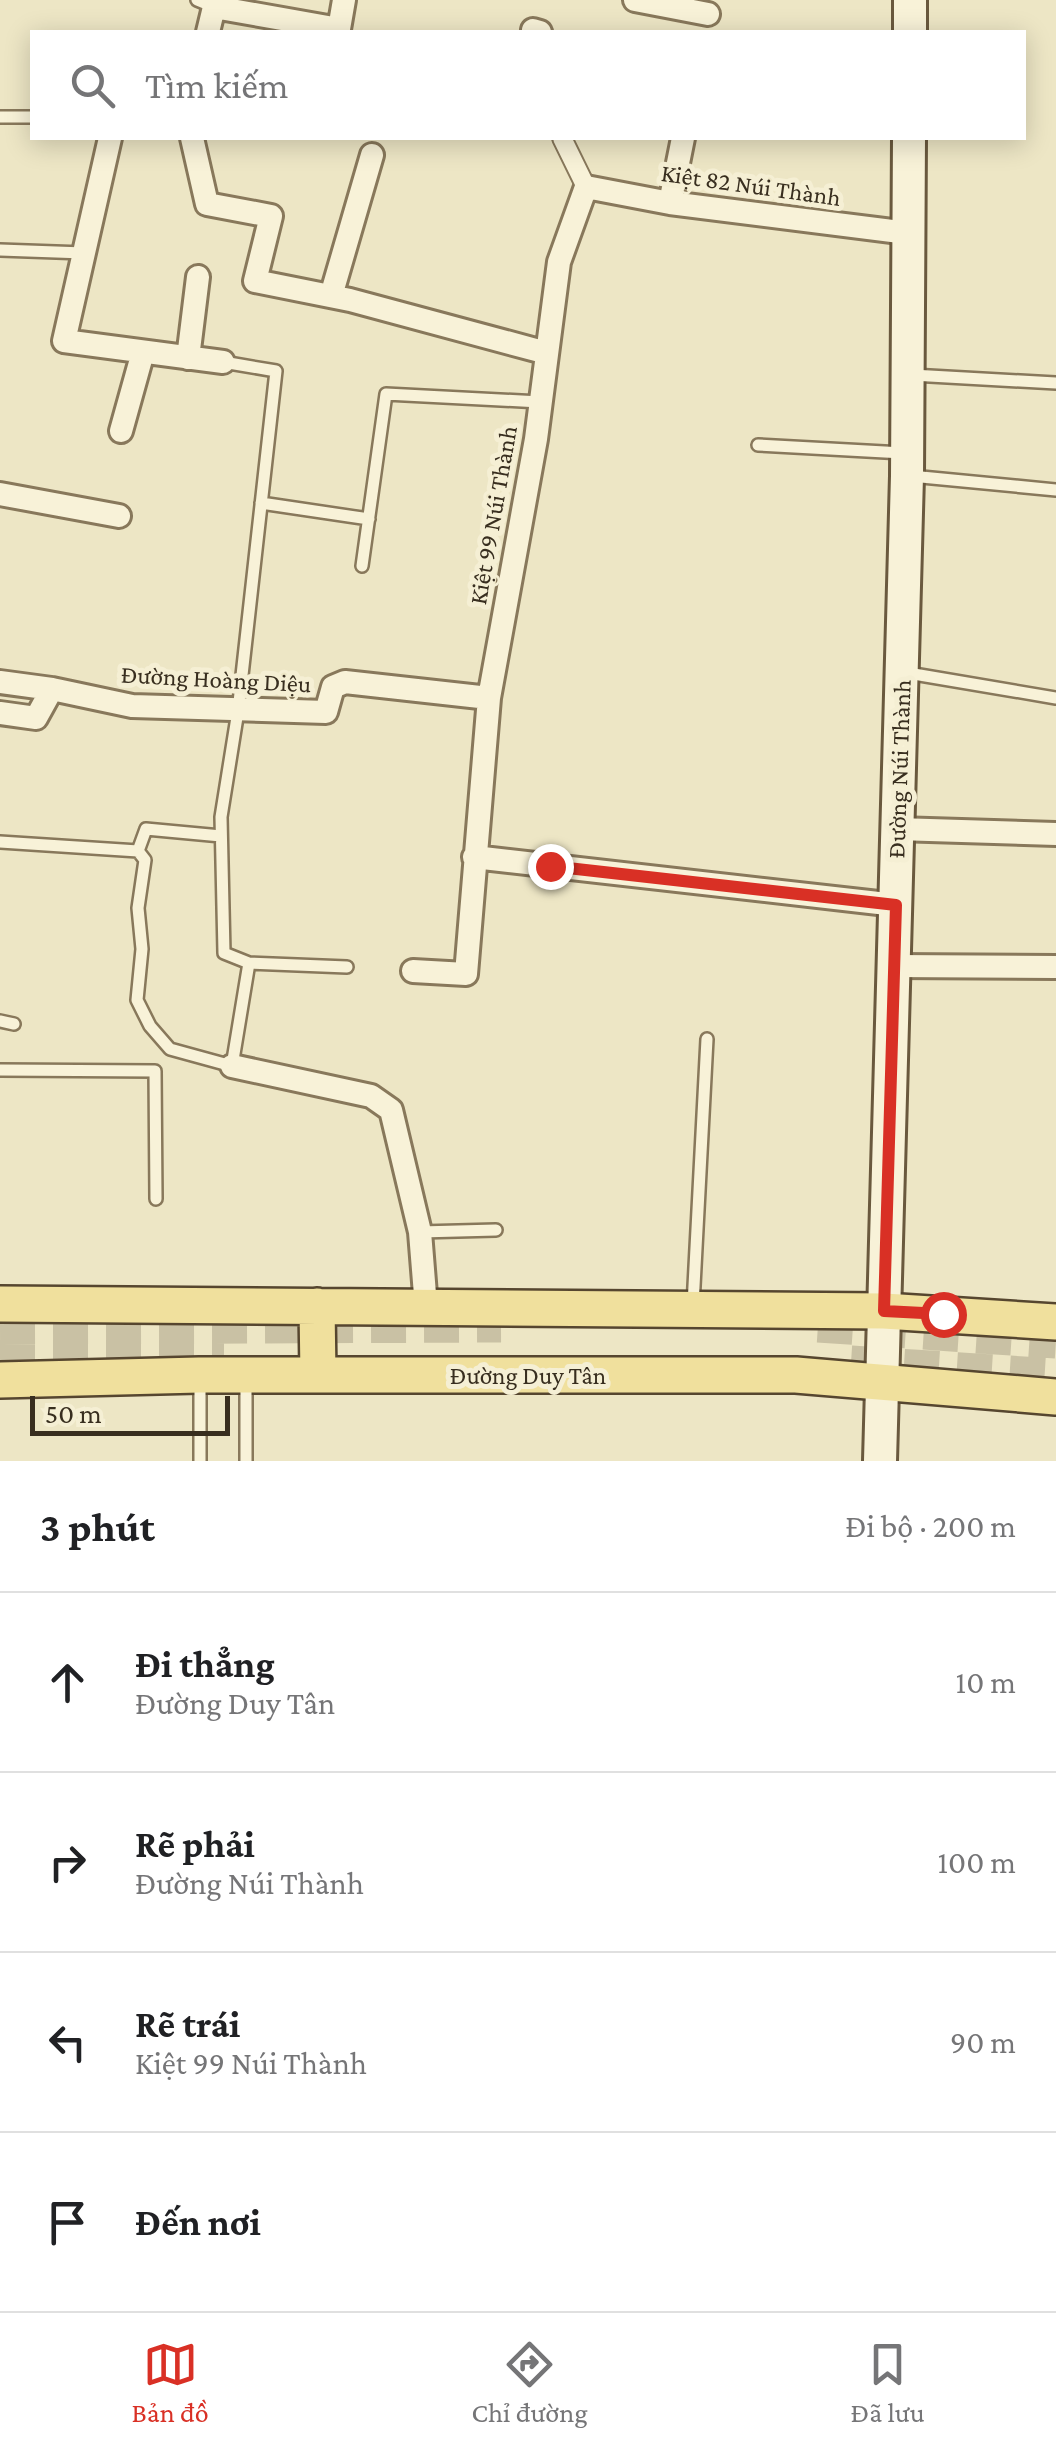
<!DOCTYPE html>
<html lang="vi">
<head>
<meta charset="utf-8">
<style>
	:root { --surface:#fff; --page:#f2f2f2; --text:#202124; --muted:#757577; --line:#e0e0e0; --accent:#d93025 }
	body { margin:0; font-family:"Crimson Pro",serif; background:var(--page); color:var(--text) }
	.scale { position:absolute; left:30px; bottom:25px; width:200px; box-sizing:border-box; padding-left:10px; border:5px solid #382e1f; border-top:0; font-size:28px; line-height:35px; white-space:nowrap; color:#382e1f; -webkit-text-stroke:8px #f5efd4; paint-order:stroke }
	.stop { position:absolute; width:30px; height:30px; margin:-22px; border:8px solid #d93025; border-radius:50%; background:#fff }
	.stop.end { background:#d93025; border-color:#fff; box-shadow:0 2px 10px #0008 }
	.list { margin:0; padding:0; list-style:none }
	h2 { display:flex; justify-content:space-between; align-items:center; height:130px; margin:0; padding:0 40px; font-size:42px }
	h2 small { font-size:32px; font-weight:400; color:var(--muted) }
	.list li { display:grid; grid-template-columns:65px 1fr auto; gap:30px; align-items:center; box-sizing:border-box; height:180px; padding:0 40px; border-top:2px solid var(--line) }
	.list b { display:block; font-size:38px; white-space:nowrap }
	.list p { margin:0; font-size:32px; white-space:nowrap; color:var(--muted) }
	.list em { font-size:32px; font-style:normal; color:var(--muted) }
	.icon { flex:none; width:55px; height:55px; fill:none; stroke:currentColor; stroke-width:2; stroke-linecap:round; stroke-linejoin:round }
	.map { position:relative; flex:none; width:1056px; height:1461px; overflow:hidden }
	.search { position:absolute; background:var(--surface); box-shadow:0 5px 25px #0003; left:30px; right:30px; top:30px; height:110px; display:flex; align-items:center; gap:25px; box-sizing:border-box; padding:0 35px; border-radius:0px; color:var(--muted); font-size:38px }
	.sheet { height:850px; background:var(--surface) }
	nav { display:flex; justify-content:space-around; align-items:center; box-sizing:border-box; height:140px; border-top:2px solid var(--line); background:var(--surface); font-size:28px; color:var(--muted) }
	nav a { display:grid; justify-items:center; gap:5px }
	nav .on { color:var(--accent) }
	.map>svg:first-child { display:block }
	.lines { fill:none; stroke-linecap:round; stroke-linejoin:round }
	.primary-tunnel { stroke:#c9c1a4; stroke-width:35; stroke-dasharray:35 18; stroke-linecap:butt }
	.service-casing { stroke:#88785b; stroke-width:16 }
	.pedestrian-casing { stroke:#88785b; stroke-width:22 }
	.minor-casing { stroke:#88785b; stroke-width:28 }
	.secondary-casing { stroke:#6a593e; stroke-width:38 }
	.primary-casing { stroke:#56462f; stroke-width:40 }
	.service { stroke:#f8f2d8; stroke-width:11 }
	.pedestrian { stroke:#f8f2d8; stroke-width:18 }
	.minor { stroke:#f8f2d8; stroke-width:22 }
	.secondary { stroke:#f8f2d8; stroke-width:32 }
	.primary { stroke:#f0e09d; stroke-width:35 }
	.route { stroke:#d93025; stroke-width:12 }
	.labels { text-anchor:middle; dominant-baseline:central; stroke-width:10; stroke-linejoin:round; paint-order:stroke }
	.street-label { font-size:25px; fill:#382e1f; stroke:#f5efd4 }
</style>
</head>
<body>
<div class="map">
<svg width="1056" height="1461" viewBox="0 0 1056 1461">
	<rect width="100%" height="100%" fill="#ede6c5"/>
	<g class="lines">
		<path class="primary-tunnel" d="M818 1325 1056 1341
			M0 1327 501 1325
			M0 1358H224
			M851 1363 1056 1376"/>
		<defs>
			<path id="service" d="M197 0 214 7 215 4
				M0 117H32
				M0 250 84 253
				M912 375 1056 383
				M758 445 903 453
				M911 476 1056 490
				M261 503 369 519
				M362 566 386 394 540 402
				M902 672 1056 698
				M0 842 138 851 145 860 138 908 142 949 137 1000 150 1026 170 1049 232 1066 249 963 224 953 221 817 238 711 276 371 223 362
				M138 851 146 829 221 836
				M249 963 347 967
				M0 1021 14 1024
				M0 1070 155 1071 156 1199
				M420 1232 496 1230
				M693 1305 707 1039
				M200 1379V1461
				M246 1380V1461"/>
			<path id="pedestrian" d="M562 138 586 187"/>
			<path id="minor" d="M635 0 708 14
				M533 30 540 32
				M208 32 214 7 339 29 344 0
				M110 138 64 341 223 362
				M192 138 207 204 271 216 255 281 350 300 547 353
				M670 203 683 138
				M331 296 372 155
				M188 358 198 277
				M121 431 143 352
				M0 494 119 516
				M0 682 52 689
				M0 713 36 718 52 689 132 706 326 712 333 687 345 682 489 698
				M897 829 1056 834
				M474 857 896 905
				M894 966 1056 967
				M413 971 466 974 489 698 536 439 559 262 586 187 670 203 908 233
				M232 1066 371 1096 391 1110 420 1232 426 1307"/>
			<path id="secondary" d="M910 32V0
				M880 1461 907 476 909 138"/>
			<path id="primary" d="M0 1304 884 1311 1056 1322
				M317 1306 318 1375
				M0 1380 199 1375H796L1056 1397"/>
		</defs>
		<use href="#service" class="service-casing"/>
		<use href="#pedestrian" class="pedestrian-casing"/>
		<use href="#minor" class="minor-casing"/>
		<use href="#secondary" class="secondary-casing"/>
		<use href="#primary" class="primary-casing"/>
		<use href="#service" class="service"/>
		<use href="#pedestrian" class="pedestrian"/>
		<use href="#minor" class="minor"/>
		<use href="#secondary" class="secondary"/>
		<use href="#primary" class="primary"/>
	</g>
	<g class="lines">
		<path class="route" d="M550 866 896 905 884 1311 943 1314"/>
	</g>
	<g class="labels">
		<g class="street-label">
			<text transform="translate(751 185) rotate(8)">Kiệt 82 Núi Thành</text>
			<text transform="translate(493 515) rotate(-80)">Kiệt 99 Núi Thành</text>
			<text transform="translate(216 679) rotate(3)">Đường Hoàng Diệu</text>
			<text transform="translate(899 769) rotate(-88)">Đường Núi Thành</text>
			<text x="528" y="1375">Đường Duy Tân</text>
		</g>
	</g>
</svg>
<div class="scale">50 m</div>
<div class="stop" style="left:943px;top:1314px"></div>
<div class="stop end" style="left:550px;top:866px"></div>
<div class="search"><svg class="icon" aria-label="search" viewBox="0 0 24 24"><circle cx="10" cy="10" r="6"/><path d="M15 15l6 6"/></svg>Tìm kiếm</div>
</div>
<section class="sheet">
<h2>3 phút<small>Đi bộ · 200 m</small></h2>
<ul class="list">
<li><svg class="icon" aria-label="ahead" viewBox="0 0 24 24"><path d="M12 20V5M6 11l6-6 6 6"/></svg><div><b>Đi thẳng</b><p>Đường Duy Tân</p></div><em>10 m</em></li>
<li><svg class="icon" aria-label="right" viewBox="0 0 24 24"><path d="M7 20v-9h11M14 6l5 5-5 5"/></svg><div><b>Rẽ phải</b><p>Đường Núi Thành</p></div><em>100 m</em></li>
<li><svg class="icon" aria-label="left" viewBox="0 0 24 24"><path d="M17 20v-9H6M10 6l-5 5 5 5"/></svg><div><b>Rẽ trái</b><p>Kiệt 99 Núi Thành</p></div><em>90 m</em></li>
<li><svg class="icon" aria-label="arrive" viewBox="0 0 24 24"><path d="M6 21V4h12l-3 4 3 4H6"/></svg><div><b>Đến nơi</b></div></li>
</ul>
</section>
<nav>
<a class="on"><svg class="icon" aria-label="map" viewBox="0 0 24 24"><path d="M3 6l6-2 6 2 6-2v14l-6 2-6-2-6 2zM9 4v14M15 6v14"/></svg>Bản đồ</a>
<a><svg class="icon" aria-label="directions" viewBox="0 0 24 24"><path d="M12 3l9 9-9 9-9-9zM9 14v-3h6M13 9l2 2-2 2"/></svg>Chỉ đường</a>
<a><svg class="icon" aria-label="saved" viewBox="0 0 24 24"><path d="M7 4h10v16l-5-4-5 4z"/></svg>Đã lưu</a>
</nav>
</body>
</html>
